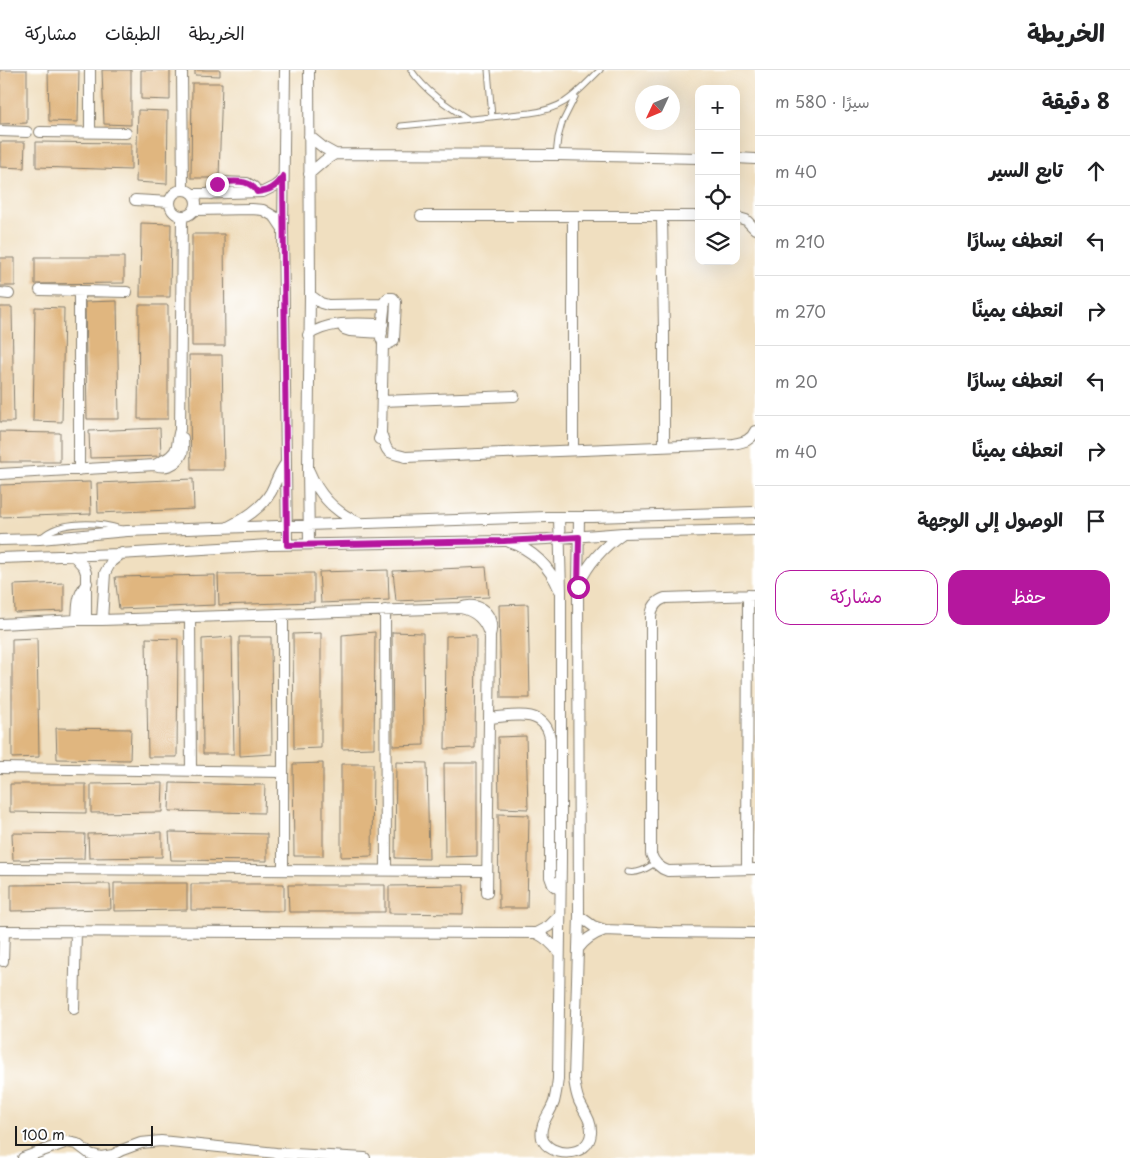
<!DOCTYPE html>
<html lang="ar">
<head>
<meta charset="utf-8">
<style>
	:root { --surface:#fff; --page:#f2f2f2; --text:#202124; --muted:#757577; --line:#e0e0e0; --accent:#b5179e }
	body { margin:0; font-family:"Playpen Sans","Playpen Sans Arabic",sans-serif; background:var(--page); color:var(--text); direction:rtl }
	.controls { position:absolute; right:15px; top:15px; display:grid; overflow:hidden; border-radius:10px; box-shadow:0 5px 20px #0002 }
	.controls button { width:45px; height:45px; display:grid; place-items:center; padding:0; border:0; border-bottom:1px solid var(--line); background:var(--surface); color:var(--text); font:25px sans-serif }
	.compass { position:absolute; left:635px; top:15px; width:45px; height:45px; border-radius:50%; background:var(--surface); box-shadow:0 5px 20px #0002; rotate:226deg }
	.scale { position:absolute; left:15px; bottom:12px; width:138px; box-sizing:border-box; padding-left:5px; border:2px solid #1c1c1c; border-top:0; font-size:14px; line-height:18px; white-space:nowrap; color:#1c1c1c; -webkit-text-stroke:4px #fff; paint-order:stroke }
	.stop { position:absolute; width:15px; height:15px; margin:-11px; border:4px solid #b5179e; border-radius:50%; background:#fff }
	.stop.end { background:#b5179e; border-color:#fff; box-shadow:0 1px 5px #0008 }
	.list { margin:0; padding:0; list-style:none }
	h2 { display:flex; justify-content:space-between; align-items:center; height:65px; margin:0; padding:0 20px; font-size:21px }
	h2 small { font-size:16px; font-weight:400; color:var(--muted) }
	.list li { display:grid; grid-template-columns:32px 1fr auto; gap:15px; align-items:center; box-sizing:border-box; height:70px; padding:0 20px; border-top:1px solid var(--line) }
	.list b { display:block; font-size:19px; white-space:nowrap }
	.list em { font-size:16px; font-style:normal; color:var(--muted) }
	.actions { display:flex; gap:10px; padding:15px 20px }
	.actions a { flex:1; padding:11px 0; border:1px solid var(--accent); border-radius:15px; text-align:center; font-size:18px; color:var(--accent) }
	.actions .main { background:var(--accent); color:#fff }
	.icon { flex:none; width:28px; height:28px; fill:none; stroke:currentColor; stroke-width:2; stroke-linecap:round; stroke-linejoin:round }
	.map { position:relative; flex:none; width:755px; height:1088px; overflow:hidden; direction:ltr }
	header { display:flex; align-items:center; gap:30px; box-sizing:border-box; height:70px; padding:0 25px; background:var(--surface); border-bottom:1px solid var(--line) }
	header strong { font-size:24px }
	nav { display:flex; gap:28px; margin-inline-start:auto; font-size:18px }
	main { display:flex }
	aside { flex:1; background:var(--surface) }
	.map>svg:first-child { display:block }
	.building { fill:#e0b67f }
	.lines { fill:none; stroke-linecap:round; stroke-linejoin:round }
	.service-casing { stroke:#867e6e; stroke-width:7 }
	.minor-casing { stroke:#867e6e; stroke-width:12 }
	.service { stroke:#fff; stroke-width:5 }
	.minor { stroke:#fff; stroke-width:10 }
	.route { stroke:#b5179e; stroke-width:6 }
</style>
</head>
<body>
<header>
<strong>الخريطة</strong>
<nav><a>الخريطة</a><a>الطبقات</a><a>مشاركة</a></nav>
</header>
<main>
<aside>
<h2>8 دقيقة<small>سيرًا · 580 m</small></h2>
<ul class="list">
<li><svg class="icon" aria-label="ahead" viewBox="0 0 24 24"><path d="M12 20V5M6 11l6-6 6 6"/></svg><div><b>تابع السير</b></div><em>40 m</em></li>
<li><svg class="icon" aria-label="left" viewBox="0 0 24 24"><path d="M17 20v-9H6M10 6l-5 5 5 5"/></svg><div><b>انعطف يسارًا</b></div><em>210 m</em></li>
<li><svg class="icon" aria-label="right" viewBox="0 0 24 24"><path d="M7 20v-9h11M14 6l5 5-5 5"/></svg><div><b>انعطف يمينًا</b></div><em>270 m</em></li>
<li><svg class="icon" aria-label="left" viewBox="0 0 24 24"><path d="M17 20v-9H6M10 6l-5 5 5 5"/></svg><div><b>انعطف يسارًا</b></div><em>20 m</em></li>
<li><svg class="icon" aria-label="right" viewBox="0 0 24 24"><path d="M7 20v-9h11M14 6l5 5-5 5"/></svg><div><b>انعطف يمينًا</b></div><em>40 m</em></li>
<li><svg class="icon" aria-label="arrive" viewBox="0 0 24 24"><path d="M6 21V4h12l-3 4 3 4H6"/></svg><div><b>الوصول إلى الوجهة</b></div></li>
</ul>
<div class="actions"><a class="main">حفظ</a><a>مشاركة</a></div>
</aside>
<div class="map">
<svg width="755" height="1088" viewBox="0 0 755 1088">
	<rect width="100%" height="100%" fill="#fff"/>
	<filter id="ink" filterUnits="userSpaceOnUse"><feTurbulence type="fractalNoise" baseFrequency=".02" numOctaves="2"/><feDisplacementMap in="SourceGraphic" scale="10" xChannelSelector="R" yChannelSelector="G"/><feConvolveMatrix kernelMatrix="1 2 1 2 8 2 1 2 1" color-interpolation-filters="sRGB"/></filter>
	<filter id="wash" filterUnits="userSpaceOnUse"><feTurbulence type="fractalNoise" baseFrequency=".0096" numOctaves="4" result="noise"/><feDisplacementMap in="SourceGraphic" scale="20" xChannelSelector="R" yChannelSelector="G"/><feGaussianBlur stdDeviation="1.12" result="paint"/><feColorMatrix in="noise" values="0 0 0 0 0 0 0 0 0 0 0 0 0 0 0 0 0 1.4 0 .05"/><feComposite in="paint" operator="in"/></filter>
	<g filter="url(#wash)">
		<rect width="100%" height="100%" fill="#f0dfc0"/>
		<g id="blocks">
			<path class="building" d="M0 0H27V53L0 54Z
				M48 0H79L78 52 49 51Z
				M102 0H131V55L104 54Z
				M141 0H170V30L141 29Z
				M195 0H220V6L195 5Z
				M192 13H222L219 108H191Z
				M138 40 168 41 167 114 136 112Z
				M0 72H25L24 98 0 97Z
				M36 72 131 73V100L36 97Z
				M141 153 171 154 170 227H140Z
				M192 164H224L225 276H192Z
				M35 187H124V213L35 214Z
				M0 188H15V216H0Z
				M117 231 119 349H87L85 232Z
				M139 235H168V349H138Z
				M0 237H12L14 352H0Z
				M35 237 64 238 62 352 33 351Z
				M189 285H222L224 400H191Z
				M160 358 161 386 90 388 89 361Z
				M0 362 60 363V392H0Z
				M193 409 194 439 98 443 97 413Z
				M90 412 91 444 0 447V415Z
				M486 497 489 527 396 531 393 501Z
				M388 500 389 530 321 533 319 502Z
				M314 503V532L219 535 218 504Z
				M215 505V535L119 539 115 507Z
				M64 513V541L15 543 14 515Z
				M528 534 530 628H501L499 535Z
				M375 562 374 678 342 679V565Z
				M392 562 423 563 424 675 393 676Z
				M321 563V678L294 679 293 564Z
				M476 565 475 678 445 679 446 566Z
				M232 567 234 684H203L202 569Z
				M239 567H271L272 684 240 686Z
				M37 568 39 687 12 688V569Z
				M146 568 178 569 177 687H148Z
				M56 658 131 659 130 690 57 689Z
				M526 666 528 739 499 738 498 667Z
				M396 692 427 693 429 789 395 788Z
				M323 693V786H294L293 694Z
				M444 693H477V786L445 787Z
				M341 694H373L372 786 341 787Z
				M163 713 162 742 91 743V714Z
				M170 713 265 715 264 743 169 741Z
				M10 714H86V743L10 742Z
				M498 744 529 745 527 838H499Z
				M162 762V787L89 788 88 764Z
				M169 762 267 764V791L171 790Z
				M12 763 85 764 84 789 13 790Z
				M114 813H187V840L114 841Z
				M110 814 111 839 11 841V815Z
				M191 814H284V841L191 840Z
				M288 815H385V842H289Z
				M464 815 463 844 389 843V816Z"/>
		</g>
	</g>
	<g filter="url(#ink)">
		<use href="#blocks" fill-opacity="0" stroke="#867e6e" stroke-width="1"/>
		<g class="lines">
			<defs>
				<path id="service" d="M411 0C426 22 446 35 468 49
					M488 0 492 47
					M401 56 530 43C567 38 575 24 600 0
					M556 85 558 68 562 53 575 27
					M42 467C60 450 99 452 121 459
					M627 802C638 804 646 799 655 793"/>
				<path id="minor" d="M182 0 183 120
					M285 0 283 159 287 475
					M0 61 27 62
					M40 62 126 63
					M90 62V0
					M309 66 324 78 335 84 556 85 699 88
					M736 88 755 89
					M309 104 324 91 335 84
					M170 133a13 13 0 1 1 26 0a13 13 0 1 1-26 0Z
					M193 124 263 122 275 116 280 112 283 106
					M211 124 215 116 220 112 247 113 254 117 257 122
					M135 130 170 132
					M195 140 252 139 263 140 275 147 283 159
					M421 146H699
					M662 146 664 260V377
					M736 147 746 150 755 159
					M40 220 127 222
					M79 221V400
					M0 223 9 224
					M310 225 321 233 328 235 385 234
					M388 228H393L396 232 394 270 392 272 388 274 383 273 381 268 385 231Z
					M341 254 344 259 350 261 382 263
					M308 265C331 250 357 254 383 254
					M382 331 514 326
					M381 364C385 370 384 381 392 383 396 385 400 385 405 387L733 374C743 372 751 371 755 361
					M379 369 381 364 383 273
					M573 380V146
					M155 395C163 390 174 387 177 376 178 370 178 365 180 360L182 146
					M309 401C319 425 334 442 358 452
					M0 404 155 395C165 399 177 395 182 384 184 379 183 373 183 368
					M559 447 561 522V791L558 1009C557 1017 556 1024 554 1032 550 1044 539 1054 542 1068 549 1088 589 1088 591 1063 592 1051 584 1042 579 1031 576 1024 575 1016 574 1009L579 846 578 517 579 447
					M228 457C245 448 261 439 271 422 276 412 279 402 286 393
					M0 470 40 469 127 461 547 447H593L755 442
					M509 472C532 479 550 497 559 519
					M309 474 308 398 310 225 309 0
					M73 485 84 497 86 503V550
					M0 488 119 484 269 475 504 471 547 469 623 463 755 460
					M579 514C589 492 604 476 623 463
					M755 525 665 528C656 531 652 537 651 546V784C654 793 659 798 668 801L755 799
					M461 538C475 541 485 550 489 564
					M385 540 386 800
					M190 547 191 701
					M77 550C78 534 77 526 87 513
					M102 550 105 503 111 492 122 483
					M0 554 77 550H102L460 538C479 530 496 545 490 565L487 823
					M489 648C511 646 545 637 550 668V807L553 815 560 820
					M0 698 283 702
					M0 799 487 801
					M747 799 748 525
					M283 800V544
					M579 846 593 856 605 860 657 862 755 863
					M0 861 536 863C546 868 553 874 559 883
					M536 863 549 856 560 845
					M578 879C585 869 593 864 605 860
					M3 891 4 861
					M74 939 76 861
					M23 1088 67 1072 77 1074 90 1084 101 1087 113 1085 122 1080 141 1073 161 1071 276 1083 365 1088"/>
			</defs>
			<use href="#service" class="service-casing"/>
			<use href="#minor" class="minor-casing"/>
			<use href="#service" class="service"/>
			<use href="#minor" class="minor"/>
		</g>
	</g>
	<g class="lines" filter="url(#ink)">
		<path class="route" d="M217 114 220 112C235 112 249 108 257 122 269 121 277 117 283 106L287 475 504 471 579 467 578 517"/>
	</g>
</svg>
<div class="controls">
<button>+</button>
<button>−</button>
<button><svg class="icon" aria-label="locate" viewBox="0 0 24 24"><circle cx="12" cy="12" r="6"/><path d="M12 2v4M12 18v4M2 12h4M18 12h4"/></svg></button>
<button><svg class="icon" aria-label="layers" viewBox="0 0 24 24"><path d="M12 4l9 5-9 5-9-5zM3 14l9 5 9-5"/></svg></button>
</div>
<svg class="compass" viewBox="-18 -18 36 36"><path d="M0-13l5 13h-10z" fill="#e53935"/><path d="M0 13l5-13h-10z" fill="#757577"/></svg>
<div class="scale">100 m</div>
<div class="stop" style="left:578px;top:517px"></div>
<div class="stop end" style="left:217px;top:114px"></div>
</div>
</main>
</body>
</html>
